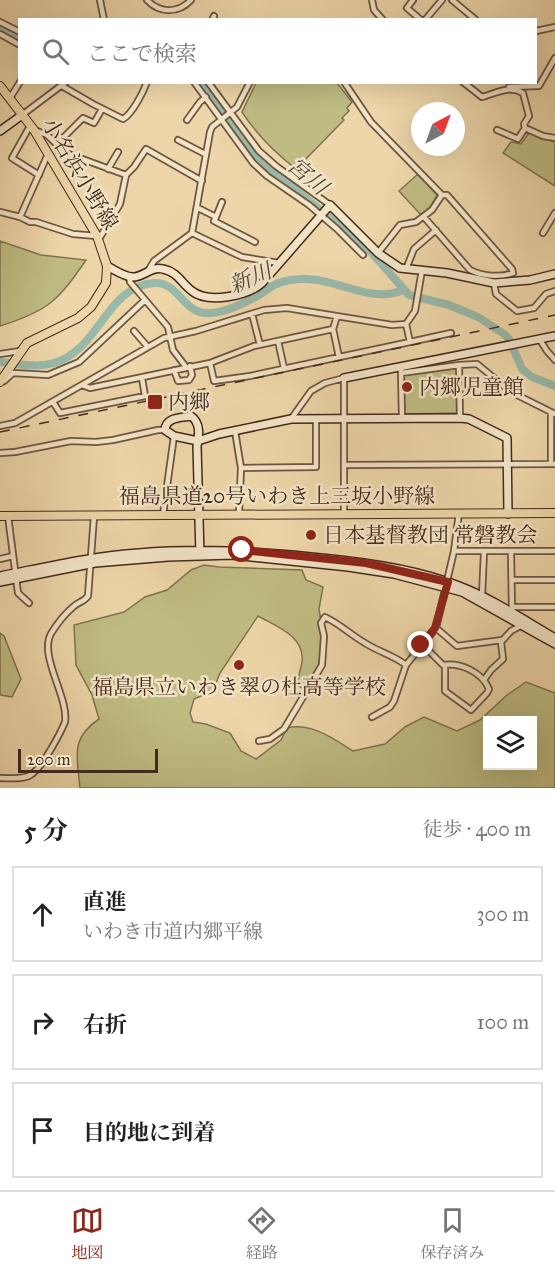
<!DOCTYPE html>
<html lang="ja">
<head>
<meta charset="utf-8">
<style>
	:root { --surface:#fff; --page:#f6f6f6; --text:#222; --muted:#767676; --line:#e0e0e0; --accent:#8f2418 }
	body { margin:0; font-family:"IM FELL Great Primer","Noto Serif JP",serif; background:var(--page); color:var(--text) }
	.controls { position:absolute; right:18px; bottom:18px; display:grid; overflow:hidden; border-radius:0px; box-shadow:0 6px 24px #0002 }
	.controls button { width:54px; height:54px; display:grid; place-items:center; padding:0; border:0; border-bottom:2px solid var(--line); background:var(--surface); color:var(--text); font:30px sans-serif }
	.compass { position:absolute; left:411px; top:102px; width:54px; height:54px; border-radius:50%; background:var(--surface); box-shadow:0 6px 24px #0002; rotate:41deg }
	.scale { position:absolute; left:18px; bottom:15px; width:140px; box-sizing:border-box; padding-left:6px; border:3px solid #432a1d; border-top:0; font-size:16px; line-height:21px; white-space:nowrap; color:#432a1d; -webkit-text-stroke:4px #f3e4c7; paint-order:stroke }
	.stop { position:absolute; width:18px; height:18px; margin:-14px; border:4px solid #8f2418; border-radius:50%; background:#fff }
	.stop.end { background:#8f2418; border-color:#fff; box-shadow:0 2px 6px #0008 }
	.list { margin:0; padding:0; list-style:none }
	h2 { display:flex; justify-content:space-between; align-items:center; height:78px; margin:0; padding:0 24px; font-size:26px }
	h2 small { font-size:20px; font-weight:400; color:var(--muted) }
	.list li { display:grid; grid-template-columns:39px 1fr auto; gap:18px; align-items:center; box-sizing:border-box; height:96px; margin:0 12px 12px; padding:0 12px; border:2px solid var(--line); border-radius:0px }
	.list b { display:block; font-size:22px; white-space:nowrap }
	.list p { margin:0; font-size:20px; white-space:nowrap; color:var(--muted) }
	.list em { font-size:20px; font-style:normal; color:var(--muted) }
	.icon { flex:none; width:33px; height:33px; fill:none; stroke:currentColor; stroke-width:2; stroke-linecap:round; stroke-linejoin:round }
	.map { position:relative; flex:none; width:555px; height:788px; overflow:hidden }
	.search { position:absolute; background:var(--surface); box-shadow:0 6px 24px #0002; left:18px; right:18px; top:18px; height:66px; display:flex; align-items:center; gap:15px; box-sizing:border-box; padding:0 21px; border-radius:0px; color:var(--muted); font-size:22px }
	.sheet { height:402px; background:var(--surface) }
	nav { display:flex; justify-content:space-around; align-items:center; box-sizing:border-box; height:84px; border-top:2px solid var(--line); background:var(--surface); font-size:16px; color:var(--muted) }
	nav a { display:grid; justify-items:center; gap:3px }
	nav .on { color:var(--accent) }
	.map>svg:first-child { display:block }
	.green { fill:#bfbc83; stroke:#817350; stroke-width:1.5; fill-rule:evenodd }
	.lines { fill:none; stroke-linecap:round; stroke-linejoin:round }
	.river { stroke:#99b9a9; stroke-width:8 }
	.street-casing { stroke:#6e5540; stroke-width:8 }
	.secondary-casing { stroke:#432a1d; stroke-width:10 }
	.primary-casing { stroke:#432a1d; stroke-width:10 }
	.street { stroke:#f3e4c7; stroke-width:4.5 }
	.secondary { stroke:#f3e4c7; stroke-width:7 }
	.primary { stroke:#edd6a9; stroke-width:8 }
	.rail { stroke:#432a1d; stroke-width:1.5; stroke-dasharray:10 10; stroke-linecap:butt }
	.route { stroke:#8f2418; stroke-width:8 }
	.poi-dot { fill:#8f2418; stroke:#f3e4c7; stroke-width:2 }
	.labels { text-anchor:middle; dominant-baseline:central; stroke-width:5; stroke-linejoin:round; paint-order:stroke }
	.street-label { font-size:21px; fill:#432a1d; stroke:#f3e4c7 }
	.poi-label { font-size:21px; fill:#432a1d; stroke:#f3e4c7; text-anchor:start }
	.water-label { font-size:22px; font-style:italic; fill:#544739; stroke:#f3e4c7 }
</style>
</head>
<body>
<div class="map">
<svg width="555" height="788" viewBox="0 0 555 788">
	<rect width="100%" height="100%" fill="#edd6a9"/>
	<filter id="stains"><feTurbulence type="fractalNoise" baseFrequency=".00333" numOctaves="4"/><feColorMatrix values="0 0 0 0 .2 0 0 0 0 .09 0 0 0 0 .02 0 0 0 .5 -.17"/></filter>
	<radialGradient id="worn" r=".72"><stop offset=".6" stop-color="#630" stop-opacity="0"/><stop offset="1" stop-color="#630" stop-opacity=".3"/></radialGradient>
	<path class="green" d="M256 83H337L352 102 347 108 349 111 342 118 344 120 296 169C274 152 257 135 242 112Z
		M529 133 555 142V186L503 153 511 142 521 144Z
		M418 174 437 195 431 206 421 215 399 191Z
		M0 241 41 255 86 260C58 301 48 311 0 326Z
		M459 365 460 413 401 414V373Z
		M204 565 219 567 302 570 306 580 323 587 319 609 323 633 321 661 306 689 298 686C297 677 301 670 302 662 305 636 277 627 258 616L220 673 213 691 194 699 190 713 193 722 206 724 230 733 241 751 256 759 281 740 287 728C311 722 334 739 353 751L385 744 405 727 424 717 457 731 480 720 507 695 526 682 555 693V788H80C77 757 70 738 99 719L92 695 76 665 74 625 124 612 145 597 167 590 191 570ZM488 720H532V766H488Z
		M0 633 4 636 21 679 12 697 0 695Z"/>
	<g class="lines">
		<path class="river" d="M0 27 20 37
			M199 82 255 156 371 252 409 295 449 305 478 317 504 334 509 339 522 369 532 377 555 386
			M0 362C18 364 36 368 54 363 99 351 106 286 154 283 178 281 183 313 207 313 223 314 245 303 259 295 264 292 269 288 274 285 284 280 295 279 305 279 339 279 370 304 403 290"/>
		<defs>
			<path id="street" d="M100 0 104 20
				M147 0C160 14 179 13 191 0
				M372 0 374 10 383 20
				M413 0 407 8 421 20
				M452 0 476 20
				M212 20 214 16
				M425 20 442 0
				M0 22 20 32
				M536 31 555 27
				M0 34 20 45
				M194 82 253 163 267 176 309 205 337 229 363 255
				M208 82 259 151 276 166 330 205
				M344 82 371 122 442 195 432 210 416 222 400 225 378 253
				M463 82 482 97C497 93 508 85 523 93L529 116 524 124 525 128 518 139 497 130
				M62 86 93 104 123 119C132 114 143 93 147 82
				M509 87 539 86 555 58
				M10 98 20 82
				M22 115 66 82
				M187 120 200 102 206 97
				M30 126 12 158 39 175
				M525 128 543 136 555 138
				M37 131 47 135 66 153 126 175
				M178 140 205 154
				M57 144 83 118 94 123 102 109
				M108 169 118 152
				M198 208 216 217 214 221 255 242
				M0 212 20 217 48 154
				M20 217 30 222H36L73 234 97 236
				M216 217 222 202
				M424 217 470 270C482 276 500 278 513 273L512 269 447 195H442
				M192 233 242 257 279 263
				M543 233 555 213
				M99 239 120 204 126 175 134 167 146 149 202 181
				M406 269 414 249 436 230
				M148 271 154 261 192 233 210 132 212 127 237 107 250 82
				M129 276 130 282 168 327 173 350 186 367
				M494 283 496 294 517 311 534 308 546 294 555 291
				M252 314 260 345
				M337 316 333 329 339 357
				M134 331 147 346
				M540 340 547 351 555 360
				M278 341 284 368
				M410 342 451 333
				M0 354 20 351
				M210 363 214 381 250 376 410 342 406 324
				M459 365 477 364 511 392 555 414
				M174 370 178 381 189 380 192 375 190 366
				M401 371 402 419
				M401 373 459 365 460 418
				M4 381 13 373 48 375 79 362 145 300
				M82 385 90 388 210 363 254 346 333 329
				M53 402 60 413 145 396 142 378
				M291 419 311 391 325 383 344 378V513
				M0 426 15 423 164 338 196 331 264 310 287 308 392 325 406 324 415 311 422 270
				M235 431 241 468 239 514
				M0 453 15 452 71 441 96 442 113 440 158 430H165
				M551 464V413
				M344 465 555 464
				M241 468 316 467V419
				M163 515 174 436
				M8 516 18 593 29 603
				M454 551H555
				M511 552 512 613
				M0 559 13 556
				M512 580H555
				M482 596 484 552
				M512 607H555
				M436 628 457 646 502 640
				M422 644 443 665C460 662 482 672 489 689L487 693 471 710 445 691V665
				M484 680 491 670 503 659 501 642 511 631 522 625
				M372 717 390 707 394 701 406 665 436 628 454 551 459 513
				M259 741 270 739 284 729 322 665 324 636 321 623 325 617C340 624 351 635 365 643 379 652 393 655 406 665
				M0 778C10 778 25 780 32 774 43 766 60 734 65 722 69 697 37 654 52 632 57 624 66 613 73 607 78 602 84 602 88 596L94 516"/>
			<path id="secondary" d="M0 131 22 115
				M107 266C115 270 124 277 133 277 144 277 151 266 163 269 178 272 181 283 192 291 208 304 248 296 262 283L330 205 378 253 400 268 447 273 494 283 530 280 555 274
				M344 378 555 336
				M200 556 197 446C199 436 201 423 191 416 180 418 166 417 165 430L174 436 198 441 219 434 291 419 460 418 469 419 507 438 508 514
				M0 576C46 567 92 556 139 553 200 548 260 551 321 558 364 562 419 570 459 586 493 599 524 620 555 638
				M0 582 95 563 168 557 233 555 348 567 394 574 462 592 555 644"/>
			<path id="primary" d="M0 86 34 130 97 236 107 266 106 283 91 307 78 318 27 343 0 382
				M0 516 555 513"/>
		</defs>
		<use href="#street" class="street-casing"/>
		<use href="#secondary" class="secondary-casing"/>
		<use href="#primary" class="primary-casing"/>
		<use href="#street" class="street"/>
		<use href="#secondary" class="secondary"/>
		<use href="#primary" class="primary"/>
		<path class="rail" d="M0 432 555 315"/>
	</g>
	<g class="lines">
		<path class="route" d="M242 550 366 563 448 582 435 628 421 645"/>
	</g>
	<g class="poi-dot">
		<circle cx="407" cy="387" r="6"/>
		<rect x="147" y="394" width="16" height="16" rx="3"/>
		<circle cx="311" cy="535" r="6"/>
		<circle cx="239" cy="665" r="6"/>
	</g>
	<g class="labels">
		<g class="street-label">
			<text transform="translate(80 174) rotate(59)">小名浜小野線</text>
			<text x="277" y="496">福島県道20号いわき上三坂小野線</text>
		</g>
		<g class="poi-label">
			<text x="419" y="387">内郷児童館</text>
			<text x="168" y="402">内郷</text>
			<text x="323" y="535">日本基督教団 常磐教会</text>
			<text x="239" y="687" text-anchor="middle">福島県立いわき翠の杜高等学校</text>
		</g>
		<g class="water-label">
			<text transform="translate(308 176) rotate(40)">宮川</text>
			<text transform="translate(250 278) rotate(-23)">新川</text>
		</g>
	</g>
	<rect width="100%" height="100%" filter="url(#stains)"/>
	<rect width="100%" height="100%" fill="url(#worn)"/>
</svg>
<div class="controls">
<button><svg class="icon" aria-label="layers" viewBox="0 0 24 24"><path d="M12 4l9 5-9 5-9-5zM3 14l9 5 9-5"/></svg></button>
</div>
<svg class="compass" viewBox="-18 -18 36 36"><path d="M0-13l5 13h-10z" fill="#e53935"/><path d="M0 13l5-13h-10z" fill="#767676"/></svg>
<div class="scale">200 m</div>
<div class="stop" style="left:242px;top:550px"></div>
<div class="stop end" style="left:421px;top:645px"></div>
<div class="search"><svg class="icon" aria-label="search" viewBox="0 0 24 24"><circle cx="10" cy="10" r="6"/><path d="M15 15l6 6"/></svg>ここで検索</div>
</div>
<section class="sheet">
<h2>5 分<small>徒歩 · 400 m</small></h2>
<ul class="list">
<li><svg class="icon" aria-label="ahead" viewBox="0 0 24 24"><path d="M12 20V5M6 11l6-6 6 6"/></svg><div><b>直進</b><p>いわき市道内郷平線</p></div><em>300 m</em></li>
<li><svg class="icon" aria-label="right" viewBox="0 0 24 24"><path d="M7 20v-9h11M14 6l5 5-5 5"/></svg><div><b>右折</b></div><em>100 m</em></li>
<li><svg class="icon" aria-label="arrive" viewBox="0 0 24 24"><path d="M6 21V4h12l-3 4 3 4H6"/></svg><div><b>目的地に到着</b></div></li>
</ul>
</section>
<nav>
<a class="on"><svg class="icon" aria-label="map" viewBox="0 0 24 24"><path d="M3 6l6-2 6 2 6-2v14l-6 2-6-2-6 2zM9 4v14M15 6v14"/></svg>地図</a>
<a><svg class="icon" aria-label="directions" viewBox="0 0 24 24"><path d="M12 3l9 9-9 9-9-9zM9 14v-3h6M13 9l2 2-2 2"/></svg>経路</a>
<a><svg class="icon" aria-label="saved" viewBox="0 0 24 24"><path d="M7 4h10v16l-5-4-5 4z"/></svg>保存済み</a>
</nav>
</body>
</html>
